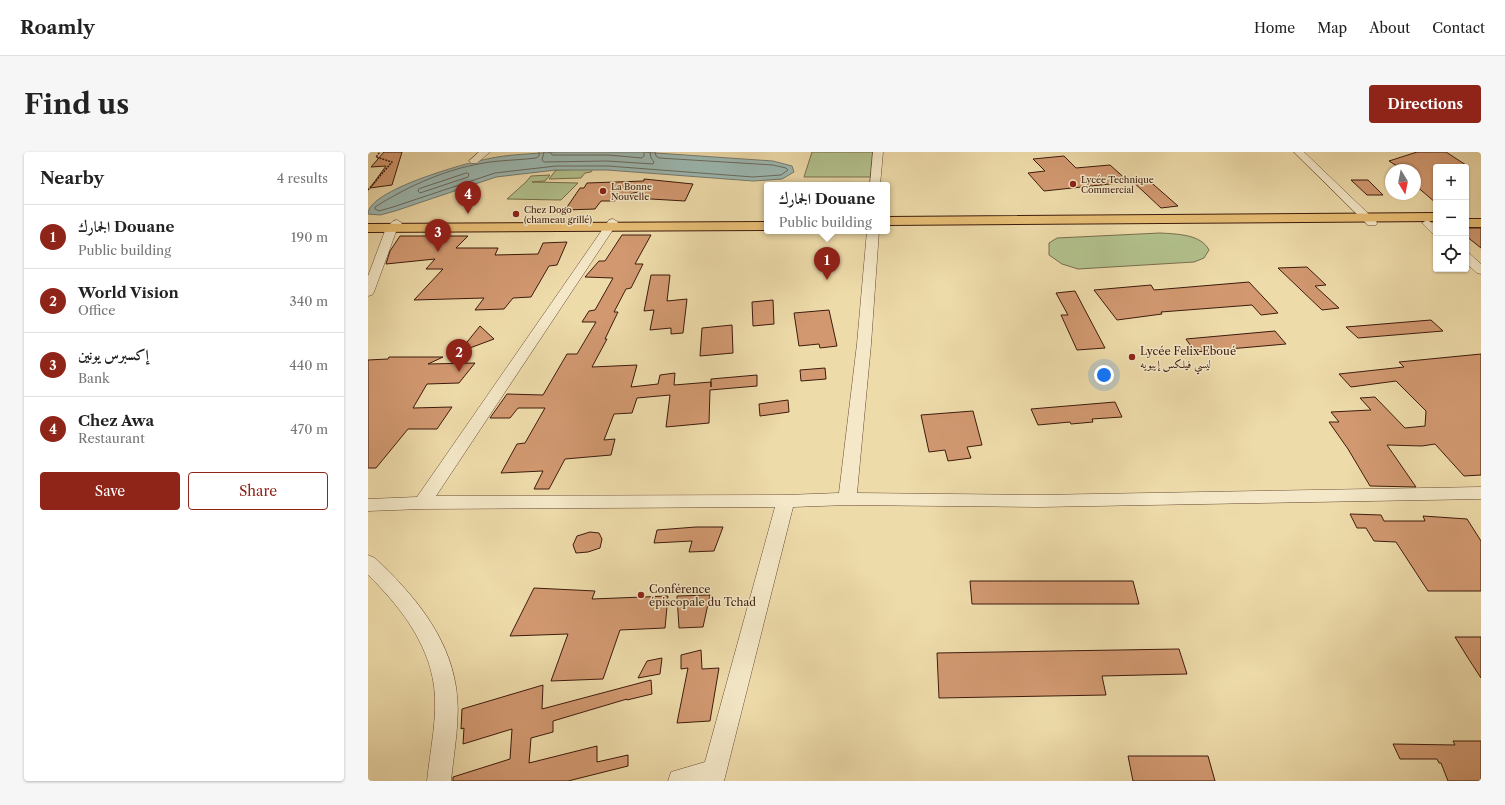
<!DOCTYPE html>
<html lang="en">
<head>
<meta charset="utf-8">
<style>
	:root { --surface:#fff; --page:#f6f6f6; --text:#222; --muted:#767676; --line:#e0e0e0; --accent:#8f2418 }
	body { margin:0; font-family:"Libre Caslon Text",Amiri,serif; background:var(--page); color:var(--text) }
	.controls { position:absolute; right:12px; top:12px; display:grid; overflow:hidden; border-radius:4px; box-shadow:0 1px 3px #0004 }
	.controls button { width:36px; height:36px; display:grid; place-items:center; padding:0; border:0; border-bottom:1px solid var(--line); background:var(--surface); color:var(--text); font:20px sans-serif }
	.compass { position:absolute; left:1017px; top:12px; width:36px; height:36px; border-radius:50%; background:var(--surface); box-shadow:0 1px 3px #0004; rotate:170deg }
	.you { position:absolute; left:736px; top:223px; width:14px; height:14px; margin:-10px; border:3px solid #fff; border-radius:50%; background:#1a73e8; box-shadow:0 0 0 6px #1a73e833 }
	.badge { display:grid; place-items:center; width:26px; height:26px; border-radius:50%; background:var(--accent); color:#fff; font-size:13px; font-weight:700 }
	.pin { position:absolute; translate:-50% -33px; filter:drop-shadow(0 1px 2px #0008) }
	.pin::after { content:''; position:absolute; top:21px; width:14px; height:12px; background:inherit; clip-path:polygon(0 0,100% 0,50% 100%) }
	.popup { position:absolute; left:396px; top:30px; width:126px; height:52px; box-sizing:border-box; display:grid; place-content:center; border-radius:4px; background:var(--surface); filter:drop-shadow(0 1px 3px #0005); font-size:13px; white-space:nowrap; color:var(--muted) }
	.popup b { font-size:15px; color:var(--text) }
	.popup::after { content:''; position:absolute; left:50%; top:100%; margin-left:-8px; border:8px solid transparent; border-top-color:var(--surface) }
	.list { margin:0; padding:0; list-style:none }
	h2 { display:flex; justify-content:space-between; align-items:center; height:52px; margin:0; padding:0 16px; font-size:17px }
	h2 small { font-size:13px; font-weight:400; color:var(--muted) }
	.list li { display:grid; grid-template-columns:26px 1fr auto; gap:12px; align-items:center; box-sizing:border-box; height:64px; padding:0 16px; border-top:1px solid var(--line) }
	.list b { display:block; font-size:15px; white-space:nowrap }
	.list p { margin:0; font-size:13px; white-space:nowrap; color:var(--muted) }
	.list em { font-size:13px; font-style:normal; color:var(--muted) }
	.actions { display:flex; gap:8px; padding:12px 16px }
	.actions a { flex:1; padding:9px 0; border:1px solid var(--accent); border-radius:4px; text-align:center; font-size:14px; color:var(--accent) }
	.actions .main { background:var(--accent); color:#fff }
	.icon { flex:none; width:22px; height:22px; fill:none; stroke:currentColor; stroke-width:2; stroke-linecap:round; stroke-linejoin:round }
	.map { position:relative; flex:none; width:1113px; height:629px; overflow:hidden; border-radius:4px }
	header { display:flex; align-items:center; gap:24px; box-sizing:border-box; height:56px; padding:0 20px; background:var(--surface); border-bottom:1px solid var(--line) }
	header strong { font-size:19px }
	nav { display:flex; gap:22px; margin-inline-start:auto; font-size:14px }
	.intro { display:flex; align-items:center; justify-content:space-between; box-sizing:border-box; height:96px; padding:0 24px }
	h1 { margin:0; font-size:28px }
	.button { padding:10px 18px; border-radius:4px; background:var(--accent); color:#fff; font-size:14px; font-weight:700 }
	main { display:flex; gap:24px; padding:0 24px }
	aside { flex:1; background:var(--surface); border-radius:4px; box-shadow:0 1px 3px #0004 }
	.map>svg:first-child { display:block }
	.green { fill:#b2c18d; stroke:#786e4c }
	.water { fill:#9cb9b2; stroke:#767a70 }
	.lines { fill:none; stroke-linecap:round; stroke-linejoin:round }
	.shore { stroke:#6c6a5f; stroke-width:1 }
	.building { fill:#d29971; stroke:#3d1b0c }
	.street-casing { stroke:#694b34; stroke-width:1 }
	.primary-casing { stroke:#3d1b0c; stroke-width:2 }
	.path { stroke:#3d1b0c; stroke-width:1.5; stroke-dasharray:2 1; stroke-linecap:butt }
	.street { fill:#f4e8c8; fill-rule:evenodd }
	.primary { fill:#e7be75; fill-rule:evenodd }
	.poi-dot { fill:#8f2418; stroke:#f4e8c8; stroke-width:1.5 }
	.labels { text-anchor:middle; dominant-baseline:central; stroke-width:3; stroke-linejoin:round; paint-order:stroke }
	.far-poi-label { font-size:9px; fill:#3d1b0c; stroke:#f4e8c8; text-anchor:start }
	.poi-label { font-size:11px; fill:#3d1b0c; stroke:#f4e8c8; text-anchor:start }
</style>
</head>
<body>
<header>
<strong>Roamly</strong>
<nav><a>Home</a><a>Map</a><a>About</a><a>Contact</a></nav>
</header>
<div class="intro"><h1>Find us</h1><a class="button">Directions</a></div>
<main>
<aside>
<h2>Nearby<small>4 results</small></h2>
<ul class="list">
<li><span class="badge">1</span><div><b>الجمارك Douane</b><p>Public building</p></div><em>190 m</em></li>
<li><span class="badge">2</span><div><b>World Vision</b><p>Office</p></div><em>340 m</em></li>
<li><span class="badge">3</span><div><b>إكسبرس يونين</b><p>Bank</p></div><em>440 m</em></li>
<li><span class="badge">4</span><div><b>Chez Awa</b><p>Restaurant</p></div><em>470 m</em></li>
</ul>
<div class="actions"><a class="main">Save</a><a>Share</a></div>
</aside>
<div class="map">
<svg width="1113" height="629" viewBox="0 0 1113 629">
	<rect width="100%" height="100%" fill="#eedbaa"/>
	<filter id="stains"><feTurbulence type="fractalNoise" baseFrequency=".005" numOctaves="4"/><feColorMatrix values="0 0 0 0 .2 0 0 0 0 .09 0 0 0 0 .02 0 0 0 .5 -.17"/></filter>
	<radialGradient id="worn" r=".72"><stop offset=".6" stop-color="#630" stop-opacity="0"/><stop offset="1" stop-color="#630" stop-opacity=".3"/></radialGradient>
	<path class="green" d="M444 0H513L509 25H436Z
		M225 17 223 20 217 21 213 26 181 27 188 18Z
		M182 23 177 29 164 30 210 31 193 48 139 47 158 30 163 24Z
		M792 81C808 82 833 82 841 98L836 106 826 110 710 117 694 112 681 103V91L689 86Z"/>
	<path class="water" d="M187 0H273L405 9 424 14 426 20 414 27 385 29 239 18H188L128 25 27 59 12 63 0 62C0 38 98 11 119 7 141 2 165 2 187 0Z"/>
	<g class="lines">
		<path class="shore" d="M171 0V4L168 6C153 8 137 8 122 10 80 16 42 33 7 55V57L11 59 25 55 127 21 188 14H240L385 25 413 23 420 18 418 16 405 13 291 6 288 4 287 0
			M176 0 174 8 176 10 239 9 285 12 286 10 283 6 282 0
			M182 0 184 3H240L274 6 276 4V0
			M99 21 101 22 100 25 52 41 50 39 51 37Z"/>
	</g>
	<path class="building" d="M16 0H34L24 33 2 36 18 14 3 15Z
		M1049 0H1078L1098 13 1068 15V51L1047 33V28H1051L1047 26V17H1034L1021 9Z
		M696 4 708 16 742 13 761 30 676 39 660 21 677 19 665 7Z
		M778 26 810 54 793 56 762 27Z
		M276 27 325 32 317 49 283 47 272 48 274 39 249 45 247 49H233L227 57 197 58 212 36H216L219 31 276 29Z
		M983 28H1000L1015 43H999Z
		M1098 76H1113V96L1098 84Z
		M254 83H283L267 112H275L263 136 258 137 246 160H250L237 187H239L224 215 269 213 263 235 290 232 292 223 307 221 306 233 343 230V235V227L389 223V234L342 238 341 271 298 275 302 243 269 246 264 261 246 262 236 288 247 287 243 303 197 307 181 337H166L175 319 133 321 149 292 157 291 177 256H150L142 266H122L139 242 175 243 199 202H209L228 170H214L221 159 227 158 245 126 217 125 231 109H237Z
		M32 84H100L88 96H130L127 103 170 102 175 91 199 90 189 113 181 114 163 145 145 146 136 157 107 158 116 146 46 148 75 117H58L67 107 18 112 22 99Z
		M939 115 958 133 947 134 971 156 954 158 910 116Z
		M283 123H302L299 149 319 147 315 181 303 182V176L282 178 286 158 276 159Z
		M881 130 910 161 893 163 884 153 793 160 794 162 749 168 726 138 783 133 786 138Z
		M707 139 737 196 709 198 693 163H700L688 141Z
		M405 148 406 172 385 174 384 150Z
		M461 158 469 194 452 196 451 192 431 194 426 161Z
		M1063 168 1075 179 990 186 978 175Z
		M364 173 365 201 332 204 334 176Z
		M112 174 126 187 91 200Z
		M907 179 918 192 827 200 818 187Z
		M1113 202V323L1096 324 1067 292 1054 294 1019 293 1048 335 1002 334 980 297 961 270H971L963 260 1003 258 992 246 1007 245 1037 276 1057 274 1058 259 1028 229 983 235 971 222 1036 215 1031 210Z
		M21 205H75L60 212 107 211 91 231 59 232 45 256 84 255 69 277H40L8 316H0V208L20 207Z
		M457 216 458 227 433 229 432 218Z
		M420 248 421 260 392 264 391 252Z
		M747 250 754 265 724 267 725 270 703 272 702 270 670 273 663 257Z
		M605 259 614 293 599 295 603 306 580 309 577 298 561 300 553 263Z
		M982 362 1013 363 1016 369H1057L1055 364 1099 367 1113 389V439H1060L1028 390 1006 389 998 376H989Z
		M328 375H355L346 399 321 400 324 389 286 391 289 378Z
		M222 380 231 381 234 387 232 396 220 400 208 401 205 393 209 384Z
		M602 429H765L771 452H604Z
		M166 436 227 439 224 447 300 444 297 476 252 478 235 527 183 529 200 482 142 484Z
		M342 443 335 475 311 476 309 444Z
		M1087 485H1113V526L1100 506Z
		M811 497 819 522 734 524 738 543 571 546 569 501Z
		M333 498 334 517 351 516 342 569 309 571 320 516 313 517V503Z
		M294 506 292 522 270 526 279 509Z
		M283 528 284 542 259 548V547L185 569V580L163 586 161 611 229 594V610L260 603V614L200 629H85V625L142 607 144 577 95 592 96 576 93 577 94 557 175 533 174 557Z
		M1085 589H1113V629H1080L1073 611H1071L1069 607H1032L1025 592 1087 593Z
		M760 604H840L847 629H765Z"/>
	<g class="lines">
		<defs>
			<path id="street" d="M111 0H122L109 11H103L101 9Z
				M505 0H515L512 33H502Z
				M926 0H936L1008 69 1009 71 1008 73H1000Z
				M245 67 250 70 68 344 418 343 471 341 489 192 499 79H511L503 192 489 341 671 343 1113 335V347L671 355 479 353 425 355 356 629H300L303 620 337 610 407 355 54 357 0 359V347L49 345 241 68Z
				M29 68 34 71 29 77 6 140 4 143 0 144V124L18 76 25 69Z
				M1059 68 1068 73V82L1064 81 1054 71Z
				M1098 101 1102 102 1113 112V122L1109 121 1098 111Z
				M0 403 7 406C44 441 80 482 88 535 93 565 86 598 83 629H59C62 598 70 565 66 534 60 490 31 453 0 423Z"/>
			<path id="primary" d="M1068 61V69L519 73V65Z
				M1098 67H1113V75H1098Z
				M399 70V78L0 80V72Z"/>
		</defs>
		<use href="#street" class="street-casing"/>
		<use href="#primary" class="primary-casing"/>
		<path class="path" d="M0 38 24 10 8 5 12 0"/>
		<use href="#street" class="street"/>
		<use href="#primary" class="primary"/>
	</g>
	<g class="poi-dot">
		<circle cx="705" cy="32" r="4"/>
		<circle cx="235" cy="39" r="4"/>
		<circle cx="148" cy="62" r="4"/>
		<circle cx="764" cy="205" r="4"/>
		<circle cx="273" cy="443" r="4"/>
	</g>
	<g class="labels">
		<g class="far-poi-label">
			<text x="713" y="27">Lycée Technique<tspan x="713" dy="10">Commercial</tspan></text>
			<text x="243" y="34">La Bonne<tspan x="243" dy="10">Nouvelle</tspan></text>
			<text x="156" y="57">Chez Dogo<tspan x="156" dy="10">(chameau grillé)</tspan></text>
		</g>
		<g class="poi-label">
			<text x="772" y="199">Lycée Felix Eboué<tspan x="772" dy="13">ليسي فيلكس إيبويه</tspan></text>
			<text x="281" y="437">Conférence<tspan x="281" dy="13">épiscopale du Tchad</tspan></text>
		</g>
	</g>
	<rect width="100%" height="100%" filter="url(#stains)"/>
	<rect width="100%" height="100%" fill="url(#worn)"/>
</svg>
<div class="controls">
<button>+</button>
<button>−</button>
<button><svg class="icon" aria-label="locate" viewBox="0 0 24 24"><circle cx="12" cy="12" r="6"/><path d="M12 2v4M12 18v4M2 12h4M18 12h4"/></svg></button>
</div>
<svg class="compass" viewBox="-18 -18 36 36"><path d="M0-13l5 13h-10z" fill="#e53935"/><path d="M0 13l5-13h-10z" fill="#767676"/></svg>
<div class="you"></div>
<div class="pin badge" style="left:459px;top:128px">1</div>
<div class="popup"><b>الجمارك Douane</b>Public building</div>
<div class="pin badge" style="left:91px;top:220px">2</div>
<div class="pin badge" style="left:70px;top:100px">3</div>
<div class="pin badge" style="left:100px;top:62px">4</div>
</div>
</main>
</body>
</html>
